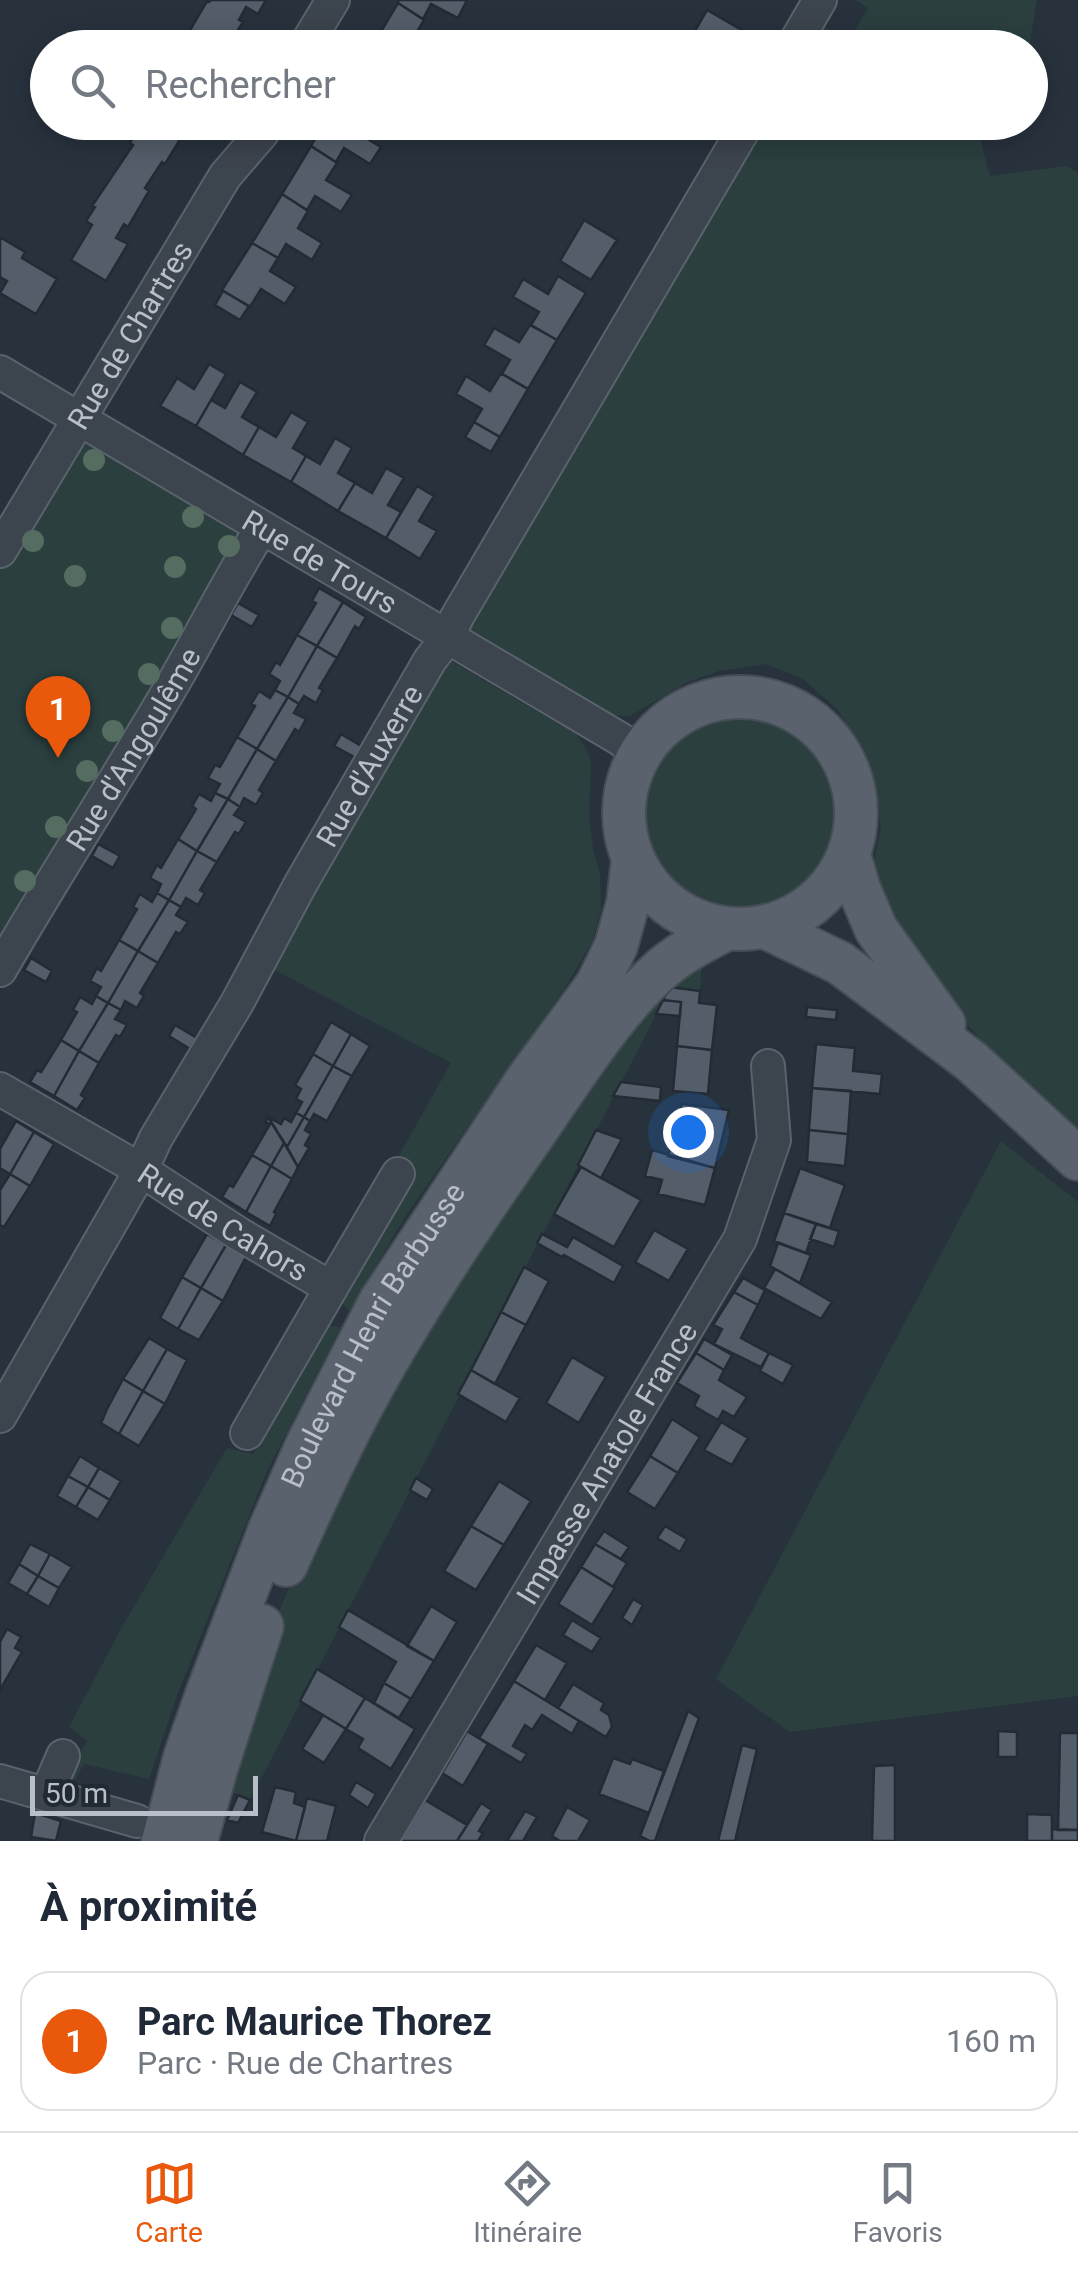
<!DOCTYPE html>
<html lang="fr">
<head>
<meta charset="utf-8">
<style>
	:root { --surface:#fff; --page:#f2f2f3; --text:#1f2937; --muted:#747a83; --line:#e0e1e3; --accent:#ea580c }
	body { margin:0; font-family:Roboto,sans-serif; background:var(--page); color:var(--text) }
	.scale { position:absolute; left:30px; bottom:25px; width:228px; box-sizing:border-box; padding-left:10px; border:5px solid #b8bfc8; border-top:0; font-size:28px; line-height:35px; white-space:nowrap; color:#b8bfc8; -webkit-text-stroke:8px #212932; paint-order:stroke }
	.you { position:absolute; left:688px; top:1132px; width:35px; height:35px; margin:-25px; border:8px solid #fff; border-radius:50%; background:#1a73e8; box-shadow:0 0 0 15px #1a73e833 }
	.badge { display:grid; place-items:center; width:65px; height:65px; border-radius:50%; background:var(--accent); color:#fff; font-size:32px; font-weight:700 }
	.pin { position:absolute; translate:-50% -82px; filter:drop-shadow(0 2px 5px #0008) }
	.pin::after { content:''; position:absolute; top:52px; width:35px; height:30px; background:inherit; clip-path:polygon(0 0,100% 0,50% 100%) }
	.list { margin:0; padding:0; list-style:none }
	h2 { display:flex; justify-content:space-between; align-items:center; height:130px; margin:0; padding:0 40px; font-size:42px }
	h2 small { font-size:32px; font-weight:400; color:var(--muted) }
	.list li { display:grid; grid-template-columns:65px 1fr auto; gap:30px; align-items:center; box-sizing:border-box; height:140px; margin:0 20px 20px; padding:0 20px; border:2px solid var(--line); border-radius:30px }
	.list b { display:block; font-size:38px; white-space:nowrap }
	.list p { margin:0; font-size:32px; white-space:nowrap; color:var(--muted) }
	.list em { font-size:32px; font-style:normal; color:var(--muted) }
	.icon { flex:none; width:55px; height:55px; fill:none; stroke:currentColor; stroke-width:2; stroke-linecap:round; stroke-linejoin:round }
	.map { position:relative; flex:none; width:1078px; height:1841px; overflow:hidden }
	.search { position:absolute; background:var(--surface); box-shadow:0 5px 25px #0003; left:30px; right:30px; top:30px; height:110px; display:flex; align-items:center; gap:25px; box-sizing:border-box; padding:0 35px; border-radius:55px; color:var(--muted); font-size:38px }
	.sheet { height:290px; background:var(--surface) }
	nav { display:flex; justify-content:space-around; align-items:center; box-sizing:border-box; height:140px; border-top:2px solid var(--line); background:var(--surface); font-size:28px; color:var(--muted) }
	nav a { display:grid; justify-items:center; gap:5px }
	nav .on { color:var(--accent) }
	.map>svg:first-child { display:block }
	.green { fill:#2b3f3f }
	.building { fill:#545d6a; stroke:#232b34; stroke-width:2.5 }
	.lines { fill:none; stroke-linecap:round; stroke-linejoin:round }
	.minor-casing { stroke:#5a626b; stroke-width:36 }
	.major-casing { stroke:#454d56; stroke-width:46 }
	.minor { stroke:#3c444d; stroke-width:32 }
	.major { stroke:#5a636d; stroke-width:42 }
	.tree { fill:#556c61 }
	.labels { text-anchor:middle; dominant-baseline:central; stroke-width:8; stroke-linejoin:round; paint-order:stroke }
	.street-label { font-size:30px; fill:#b8bfc8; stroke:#212932 }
</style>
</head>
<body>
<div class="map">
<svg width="1078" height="1841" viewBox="0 0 1078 1841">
	<rect width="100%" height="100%" fill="#28323d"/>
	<path class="green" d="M856 0H1037L1029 47 803 48 817 23 849 40 868 8Z
		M759 123H976L990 176 1067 166 1078 173V1136L993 1053 937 992 889 926 873 867 881 827 876 789 861 750 838 710 802 678 765 664 719 671 688 682 630 716 603 715 489 649 467 628Z
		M91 443 239 530 243 549 0 949V566L68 452Z
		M449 660 576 734 586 748 591 762 589 817 593 849 600 874 601 911 593 940 565 988 407 1214 349 1311 339 1300 397 1159 451 1063 271 968Z
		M642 816a97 97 0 1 1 194 0a97 97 0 1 1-194 0Z
		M702 957 700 991 670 988 250 1800 223 1788 257 1673 280 1609 306 1550 368 1421 631 1019Z
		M1001 1141 1078 1202V1696L790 1732 716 1679Z
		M325 1325 341 1327 267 1471 176 1698 149 1779 84 1764 75 1780 66 1777 87 1741 69 1727 122 1627 227 1448 253 1454Z"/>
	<path class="building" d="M211 0H266L258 14 246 7 239 20 243 22 227 48H203L186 37 207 1 209 2Z
		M399 0H467L458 18 431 4 423 19 398 3Z
		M398 3 424 20 414 37 431 48H371Z
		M707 10 740 29 729 48H685Z
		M142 122H185L183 126 187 128 165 164 162 162 145 188 149 191 128 227 124 224 116 238 128 244 106 281 71 260 92 225 86 221 95 207 92 206 133 145 130 143Z
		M324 122H362L356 132 381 147 370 164 344 148 336 162 311 146Z
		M311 146 337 163 326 180 352 195 341 212 315 196 307 210 282 194Z
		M282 194 308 211 298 228 322 243 312 260 286 244 278 258 252 243Z
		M584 220 617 240 591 280 560 261Z
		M0 237 25 252 22 258 57 279 36 314 0 293 7 281 0 277Z
		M252 243 278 258 270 271 296 287 285 304 261 289 250 307 222 290Z
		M558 276 586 293 557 340 531 325 539 312 513 297 523 279 548 294Z
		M223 291 249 306 240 320 215 305Z
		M530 325 557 340 528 389 502 374 510 360 484 345 494 328 519 342Z
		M209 364 226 374 196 426 160 406 177 378 194 389Z
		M501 373 528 389 500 437 474 422 482 409 456 394 466 376 490 391Z
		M240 382 257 392 242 417 259 427 243 455 196 426 211 400 225 408Z
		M291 412 308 422 293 448 306 456 291 482 243 455 259 427 276 437Z
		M474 422 500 437 491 452 465 437Z
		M335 438 352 448 338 473 355 483 338 511 291 482 306 456 320 464Z
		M386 468 404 478 388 505 401 512 386 538 338 511 355 483 372 493Z
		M417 486 434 496 419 521 437 531 420 559 386 538Z
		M319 588 343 602 317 646 297 635 316 603 312 601Z
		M343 602 366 617 359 629 355 626 337 658 317 646Z
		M238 603 259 615 252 627 231 615Z
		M297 635 317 646 288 697 275 690 280 681 269 674 276 662 280 665Z
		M317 646 337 658 319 688 323 690 316 703 304 696 299 704 288 697Z
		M275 690 288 697 257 749 237 737 255 706 251 704 259 691 270 698Z
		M288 697 299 704 294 713 306 719 299 732 295 729 276 761 257 749Z
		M341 734 363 747 356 758 334 746Z
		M237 737 257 749 228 799 215 793 220 784 208 778 215 765 220 767Z
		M257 749 276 761 259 790 263 793 256 805 244 798 240 807 228 799Z
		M215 793 228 799 197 851 178 839 196 809 192 806 199 794 211 801Z
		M228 799 240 807 234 815 246 822 239 834 235 832 217 862 197 851Z
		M178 839 197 851 169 900 157 893 161 884 150 878 157 865 161 868Z
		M98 844 120 856 113 868 92 856Z
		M197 851 217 862 200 890 205 893 198 905 186 898 181 907 169 900Z
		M157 893 169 900 138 951 119 940 137 909 133 907 140 894 152 902Z
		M169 900 181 907 176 915 188 922 180 934 176 932 158 963 138 951Z
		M119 940 138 951 108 1003 96 996 101 987 90 981 97 968 101 971Z
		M138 951 158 963 140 993 144 996 137 1008 125 1001 121 1010 108 1003Z
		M31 958 52 971 46 982 24 970Z
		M670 987 700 991 699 1003 717 1005 712 1050 677 1046 681 1002 663 1000Z
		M96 996 108 1003 79 1051 61 1040 77 1012 73 1010 80 997 92 1004Z
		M663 1000 681 1002 680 1016 656 1014Z
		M108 1003 121 1010 115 1019 127 1025 120 1037 116 1035 99 1063 79 1051Z
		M807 1007 837 1010 836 1020 806 1017Z
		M331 1022 351 1034 333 1066 313 1054Z
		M175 1025 197 1038 190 1049 169 1036Z
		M351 1034 370 1046 352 1076 333 1066Z
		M61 1040 79 1051 54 1096 30 1082 37 1070 41 1072Z
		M816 1044 855 1048 853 1071 882 1074 880 1094 812 1088Z
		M677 1046 712 1050 708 1094 673 1091Z
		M79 1051 99 1063 81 1095 85 1098 77 1110 54 1096Z
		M313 1054 333 1066 304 1117 296 1113 302 1102 296 1099 301 1089 295 1085Z
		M333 1066 352 1076 327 1121 314 1114 310 1121 304 1117Z
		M621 1082 661 1087 660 1101 613 1096Z
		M812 1088 851 1091 848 1134 809 1130Z
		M682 1104 729 1110 715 1168 668 1156Z
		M296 1113 304 1117 287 1147 268 1117 281 1124 284 1118 291 1122Z
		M268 1117 284 1143 271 1166 252 1155 270 1124 265 1122Z
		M304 1117 310 1121 305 1130 311 1134 305 1145 309 1148 298 1167 287 1147Z
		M16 1121 34 1132 10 1174 0 1168V1149Z
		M596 1130 622 1139 601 1178 578 1165Z
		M809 1130 848 1134 845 1166 807 1162Z
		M34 1132 54 1144 30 1186 10 1174Z
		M284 1143 298 1167 292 1179 271 1166Z
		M652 1150 715 1168 705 1205 658 1194 662 1180 645 1176Z
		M252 1155 271 1166 246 1212 222 1197 229 1185 233 1187Z
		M271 1166 292 1179 274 1212 276 1214 270 1226 246 1212Z
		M581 1167 641 1200 614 1247 554 1214Z
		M800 1168 845 1185 830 1228 784 1213Z
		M10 1174 30 1186 4 1227 0 1225V1190Z
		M784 1213 816 1224 806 1253 774 1241Z
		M816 1224 839 1231 834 1247 810 1239Z
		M654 1230 688 1249 669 1281 635 1262Z
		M207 1234 226 1245 201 1288 182 1277Z
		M542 1234 567 1247 573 1237 623 1266 614 1283 564 1255 562 1257 537 1243Z
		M778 1243 811 1255 800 1283 770 1266Z
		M226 1245 246 1257 223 1301 201 1288Z
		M524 1267 549 1281 526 1325 501 1312Z
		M775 1269 832 1302 821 1319 764 1288Z
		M182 1277 201 1288 178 1329 160 1318Z
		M743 1278 765 1290 758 1305 734 1292Z
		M201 1288 223 1301 199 1340 178 1329Z
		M734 1292 758 1305 741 1338 769 1353 761 1367 714 1344 722 1329 713 1325Z
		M501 1312 526 1325 495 1384 471 1370Z
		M149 1338 167 1349 143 1391 123 1379Z
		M704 1339 732 1355 724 1370 696 1353Z
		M167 1349 187 1360 165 1404 143 1391Z
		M696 1353 724 1370 719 1380 747 1397 734 1417 723 1411 718 1420 694 1406 699 1396 677 1383Z
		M769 1353 793 1365 783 1384 760 1371Z
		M572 1357 606 1377 579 1423 546 1403Z
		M471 1370 520 1398 506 1422 458 1394Z
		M123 1379 143 1391 119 1434 101 1423 107 1409Z
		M143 1391 165 1404 139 1446 119 1434Z
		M672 1419 700 1437 678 1473 650 1456Z
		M721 1422 748 1438 732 1465 704 1450Z
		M80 1456 99 1468 88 1487 68 1476Z
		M650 1456 678 1473 655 1509 627 1492Z
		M99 1468 121 1481 110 1500 88 1487Z
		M68 1476 88 1487 76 1507 57 1496Z
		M416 1478 433 1489 427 1500 410 1490Z
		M499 1481 531 1501 504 1545 471 1526Z
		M88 1487 110 1500 98 1520 76 1507Z
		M471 1526 504 1545 476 1590 444 1571Z
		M665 1526 687 1539 680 1552 657 1538Z
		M604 1531 629 1547 621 1559 595 1544Z
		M30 1544 50 1554 38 1576 19 1564Z
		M595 1544 627 1563 613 1587 581 1567Z
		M50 1554 72 1567 59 1588 38 1576Z
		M19 1564 38 1576 27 1594 8 1583Z
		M581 1567 615 1588 592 1625 558 1604Z
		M38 1576 59 1588 49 1607 27 1594Z
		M633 1599 643 1605 632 1625 622 1618Z
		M431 1606 457 1622 434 1661 407 1646Z
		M348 1610 434 1661 411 1699 384 1683 396 1662 339 1627Z
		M572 1620 601 1638 592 1652 563 1635Z
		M7 1629 21 1637 15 1648 22 1652 0 1690V1642Z
		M536 1645 567 1663 545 1700 514 1681Z
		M317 1669 365 1698 346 1729 300 1701Z
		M514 1681 579 1721 572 1734 542 1715 532 1730 525 1725 513 1746 527 1754 521 1763 479 1738Z
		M384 1683 411 1699 399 1718 374 1703Z
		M573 1684 604 1703 601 1710 609 1715 612 1727 606 1737 558 1708Z
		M365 1698 415 1729 391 1769 358 1748 363 1739 346 1729Z
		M688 1711 699 1718 655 1841H650L640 1836Z
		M323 1715 346 1729 324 1763 302 1749Z
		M467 1731 488 1744 463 1786 442 1773Z
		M998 1731 1017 1732V1757H998Z
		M1060 1733H1078V1830H1058Z
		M742 1745 757 1749 735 1841H718Z
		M613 1758 630 1764 632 1759 664 1771 649 1813 599 1794Z
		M895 1765V1841H872L874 1766Z
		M356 1782 376 1794 368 1808 349 1795Z
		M275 1787 296 1792 294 1803 305 1807 296 1841 262 1832Z
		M238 1795 250 1800 238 1823 227 1820Z
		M307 1798 336 1806 327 1841H296Z
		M425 1800 467 1825 457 1841H400Z
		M481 1803 492 1810 479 1831 483 1833 478 1841H457Z
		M567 1807 590 1820 578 1841H560L552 1836Z
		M525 1811 537 1817 523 1841H507Z
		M35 1813 61 1821 56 1841 31 1837Z
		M1027 1814 1052 1815V1841H1027Z
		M1052 1829 1078 1830V1841H1052Z"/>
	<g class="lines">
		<defs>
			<g id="minor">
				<path d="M304 48 333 0"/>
				<path d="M792 48 820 0"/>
				<path id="s1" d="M0 372 620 739 639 754"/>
				<path id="s2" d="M0 551 225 176 262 133 264 122"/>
				<path id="s3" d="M0 970C57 871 120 775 178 675 206 626 231 576 261 529"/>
				<path id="s4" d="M0 1089 141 1170 239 1234 331 1288 398 1174"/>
				<path id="s5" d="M0 1416 141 1170 156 1138 237 1003 300 885 430 660 448 637 457 617 748 122"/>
				<path d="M247 1433 331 1288"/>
				<path d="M0 1781 137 1821"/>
				<path d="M47 1793 63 1756"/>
				<path id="s6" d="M381 1841 740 1239 774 1140 768 1066"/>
			</g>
			<g id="major">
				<circle cx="740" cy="813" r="116"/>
				<path d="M849 855 859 889 876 929 944 1024"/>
				<path d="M765 927 840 963 971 1061 1078 1159"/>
				<path d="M286 1565C317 1496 349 1426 387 1361 430 1286 478 1215 527 1144 565 1090 608 1019 656 974 676 955 701 942 726 929"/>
				<path id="s7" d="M163 1841 185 1757 206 1697 270 1529 308 1443 380 1302 527 1080 597 985 616 946 628 903 633 859"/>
				<path d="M196 1841 216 1769 262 1626"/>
			</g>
		</defs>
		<use href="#minor" class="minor-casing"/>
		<use href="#major" class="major-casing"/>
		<use href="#minor" class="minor"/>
		<use href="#major" class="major"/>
	</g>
	<g class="tree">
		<circle cx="94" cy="460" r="11"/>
		<circle cx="193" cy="517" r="11"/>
		<circle cx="33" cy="541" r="11"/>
		<circle cx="229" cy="546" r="11"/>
		<circle cx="175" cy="567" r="11"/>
		<circle cx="75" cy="576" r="11"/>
		<circle cx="172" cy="628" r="11"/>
		<circle cx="149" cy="674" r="11"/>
		<circle cx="113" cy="731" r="11"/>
		<circle cx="87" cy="771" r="11"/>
		<circle cx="56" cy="827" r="11"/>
		<circle cx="25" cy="881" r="11"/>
	</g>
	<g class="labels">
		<g class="street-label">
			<text stroke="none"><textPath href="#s2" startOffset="252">Rue de Chartres</textPath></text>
			<text stroke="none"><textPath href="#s1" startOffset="372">Rue de Tours</textPath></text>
			<text stroke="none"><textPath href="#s3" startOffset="258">Rue d'Angoulême</textPath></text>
			<text stroke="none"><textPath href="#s5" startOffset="748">Rue d'Auxerre</textPath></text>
			<text stroke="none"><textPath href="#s4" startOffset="260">Rue de Cahors</textPath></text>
			<text stroke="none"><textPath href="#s7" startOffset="550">Boulevard Henri Barbusse</textPath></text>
			<text stroke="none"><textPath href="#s6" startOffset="440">Impasse Anatole France</textPath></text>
		</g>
	</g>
</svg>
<div class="scale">50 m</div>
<div class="you"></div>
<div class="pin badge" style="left:58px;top:758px">1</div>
<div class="search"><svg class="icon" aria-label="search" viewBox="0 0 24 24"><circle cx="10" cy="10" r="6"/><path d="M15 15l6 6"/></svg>Rechercher</div>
</div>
<section class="sheet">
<h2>À proximité<small></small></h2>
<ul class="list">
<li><span class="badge">1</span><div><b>Parc Maurice Thorez</b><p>Parc · Rue de Chartres</p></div><em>160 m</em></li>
</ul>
</section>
<nav>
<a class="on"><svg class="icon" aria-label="map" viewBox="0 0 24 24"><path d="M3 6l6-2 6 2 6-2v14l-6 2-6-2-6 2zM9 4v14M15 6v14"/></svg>Carte</a>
<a><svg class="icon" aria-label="directions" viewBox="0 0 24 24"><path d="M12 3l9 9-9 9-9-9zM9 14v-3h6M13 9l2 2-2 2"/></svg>Itinéraire</a>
<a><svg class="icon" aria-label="saved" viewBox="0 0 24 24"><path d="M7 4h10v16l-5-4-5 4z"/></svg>Favoris</a>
</nav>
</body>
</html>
